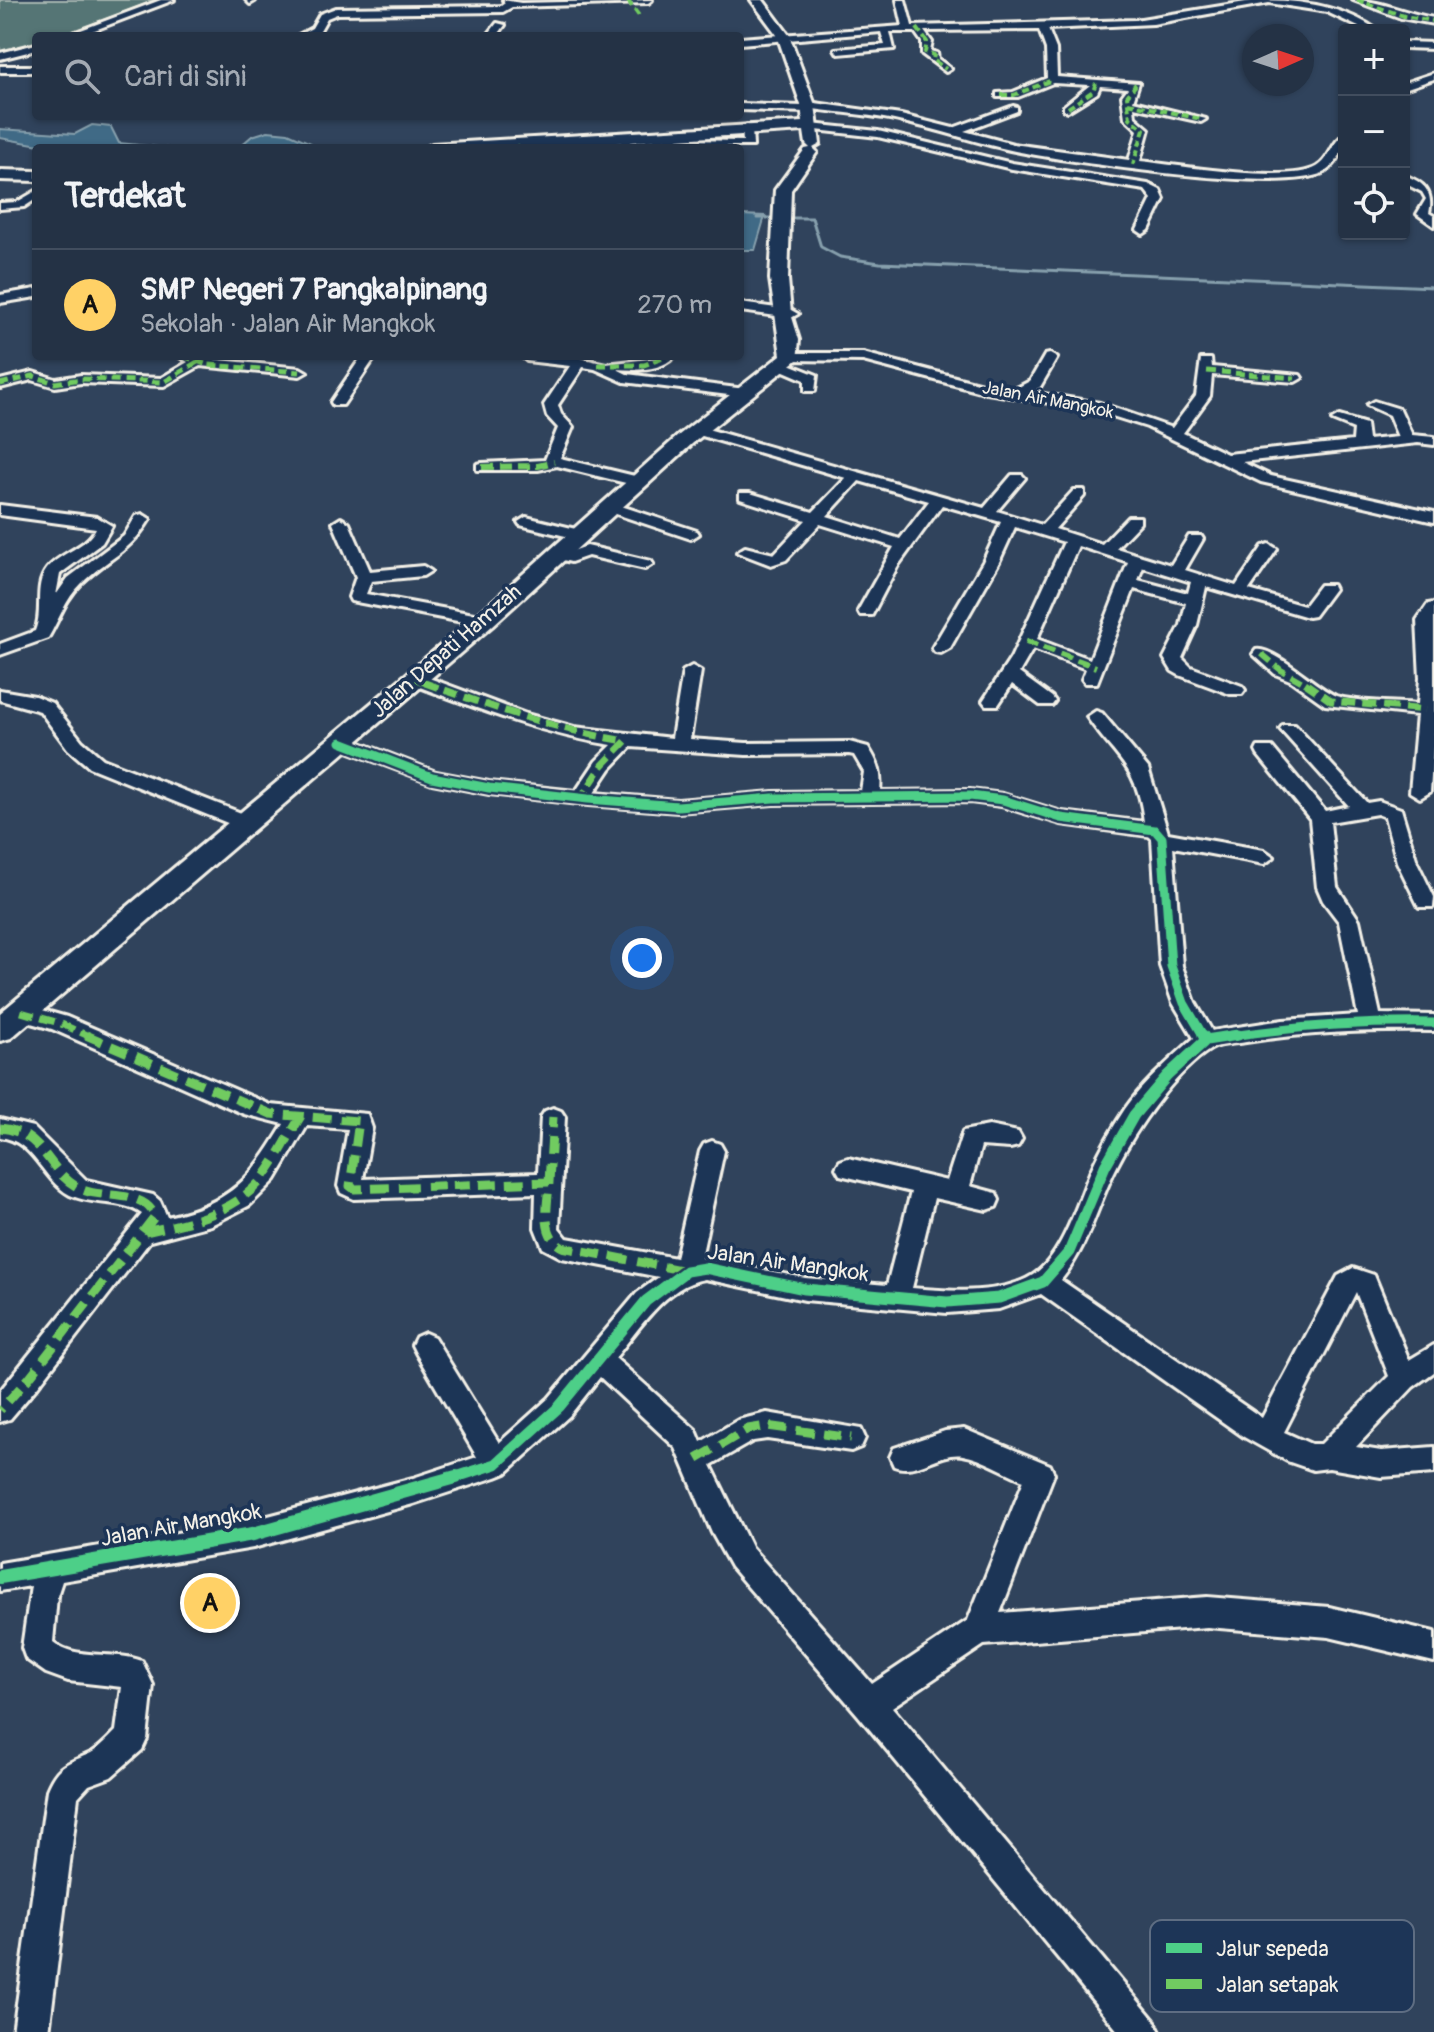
<!DOCTYPE html>
<html lang="id">
<head>
<meta charset="utf-8">
<style>
	:root { --surface:#243245; --page:#303e50; --text:#f1f3f6; --muted:#a3aab3; --line:#414d5e; --accent:#ffd166 }
	body { margin:0; font-family:Pangolin,sans-serif; background:var(--page); color:var(--text) }
	.controls { position:absolute; right:24px; top:24px; display:grid; overflow:hidden; border-radius:8px; box-shadow:0 2px 6px #0004 }
	.controls button { width:72px; height:72px; display:grid; place-items:center; padding:0; border:0; border-bottom:2px solid var(--line); background:var(--surface); color:var(--text); font:40px sans-serif }
	.compass { position:absolute; left:1242px; top:24px; width:72px; height:72px; border-radius:50%; background:var(--surface); box-shadow:0 2px 6px #0004; rotate:87deg }
	.you { position:absolute; left:642px; top:958px; width:28px; height:28px; margin:-20px; border:6px solid #fff; border-radius:50%; background:#1a73e8; box-shadow:0 0 0 12px #1a73e833 }
	.badge { display:grid; place-items:center; width:52px; height:52px; border-radius:50%; background:var(--accent); color:#111; font-size:26px; font-weight:700 }
	.pin { position:absolute; translate:-50% -50%; border:4px solid #fff; box-shadow:0 2px 8px #0006 }
	.list { margin:0; padding:0; list-style:none }
	h2 { display:flex; justify-content:space-between; align-items:center; height:104px; margin:0; padding:0 32px; font-size:34px }
	h2 small { font-size:26px; font-weight:400; color:var(--muted) }
	.list li { display:grid; grid-template-columns:52px 1fr auto; gap:24px; align-items:center; box-sizing:border-box; height:112px; padding:0 32px; border-top:2px solid var(--line) }
	.list b { display:block; font-size:30px; white-space:nowrap }
	.list p { margin:0; font-size:26px; white-space:nowrap; color:var(--muted) }
	.list em { font-size:26px; font-style:normal; color:var(--muted) }
	.icon { flex:none; width:44px; height:44px; fill:none; stroke:currentColor; stroke-width:2; stroke-linecap:round; stroke-linejoin:round }
	.map { position:relative; flex:none; width:1434px; height:2032px; overflow:hidden }
	.search { position:absolute; background:var(--surface); box-shadow:0 2px 6px #0004; left:32px; top:32px; width:712px; height:88px; display:flex; align-items:center; gap:20px; box-sizing:border-box; padding:0 28px; border-radius:8px; color:var(--muted); font-size:30px }
	.panel { position:absolute; background:var(--surface); box-shadow:0 2px 6px #0004; left:32px; top:144px; width:712px; height:216px; border-radius:8px }
	.map>svg:first-child { display:block }
	.green { fill:#557574; stroke:#a4b3ae; stroke-width:2 }
	.water { fill:#3f6a86; stroke:#87a0ad; stroke-width:2 }
	.lines { fill:none; stroke-linecap:round; stroke-linejoin:round }
	.stream { stroke:#87a0ad; stroke-width:3 }
	.street-casing { stroke:#f4f1e8; stroke-width:6 }
	.secondary-casing { stroke:#f4f1e8; stroke-width:6 }
	.street { fill:#1d3557; fill-rule:evenodd }
	.secondary { fill:#1d3557; fill-rule:evenodd }
	.quiet-far4 { stroke:#71cb61; stroke-width:4; stroke-dasharray:7 4; stroke-linecap:butt }
	.quiet-far3 { stroke:#71cb61; stroke-width:5; stroke-dasharray:9 5; stroke-linecap:butt }
	.quiet-far2 { stroke:#71cb61; stroke-width:6; stroke-dasharray:12 6; stroke-linecap:butt }
	.quiet-far1 { stroke:#71cb61; stroke-width:7; stroke-dasharray:14 7; stroke-linecap:butt }
	.quiet { stroke:#71cb61; stroke-width:9; stroke-dasharray:18 9; stroke-linecap:butt }
	.cycleway-far2-casing { stroke:#1d3557; stroke-width:14 }
	.cycleway-far1-casing { stroke:#1d3557; stroke-width:16 }
	.cycleway-casing { stroke:#1d3557; stroke-width:19 }
	.cycleway-far2 { stroke:#4dcf88; stroke-width:9 }
	.cycleway-far1 { stroke:#4dcf88; stroke-width:11 }
	.cycleway { stroke:#4dcf88; stroke-width:14 }
	.labels { text-anchor:middle; dominant-baseline:central; stroke-width:7; stroke-linejoin:round; paint-order:stroke }
	.far-street-label { font-size:18px; fill:#f4f1e8; stroke:#1d3557 }
	.street-label { font-size:22px; fill:#f4f1e8; stroke:#1d3557 }
	.key { fill:#1d3557; stroke:#5e6d82; stroke-width:2 }
	.key-label { font-size:22px; fill:#f4f1e8 }
</style>
</head>
<body>
<div class="map">
<svg width="1434" height="2032" viewBox="0 0 1434 2032">
	<rect width="100%" height="100%" fill="#30435c"/>
	<filter id="ink" filterUnits="userSpaceOnUse"><feTurbulence type="fractalNoise" baseFrequency=".0125" numOctaves="2"/><feDisplacementMap in="SourceGraphic" scale="16" xChannelSelector="R" yChannelSelector="G"/><feConvolveMatrix kernelMatrix="1 2 1 2 8 2 1 2 1" color-interpolation-filters="sRGB"/></filter>
	<g filter="url(#ink)">
		<path class="green" d="M0 0H156L61 36H36V45L0 52Z"/>
		<path class="water" d="M92 125 111 127 119 143 168 148H56L0 138V129L75 134Z
			M268 131 288 133 311 143 310 148H238L252 136Z
			M740 215 765 216 755 250H740Z"/>
		<g class="lines">
			<path class="stream" d="M757 218H812L821 247 840 257 880 263 1434 287"/>
			<defs>
				<path id="street" d="M161 0H174L79 36H65Z
					M246 0H254L255 1 250 4Z
					M503 0 521 3 652 0 648 3 512 7 503 12 337 14 327 18 319 32 297 36 312 28 320 14 336 8 501 6 505 3Z
					M897 0H905L912 26 1135 20 1258 0C1299 0 1344 6 1377 30H1365L1327 12 1269 3 1153 24 1048 29 1056 49 1057 77 1139 83 1133 101 1206 119 1201 122 1134 107 1135 117 1149 129 1140 161C1176 165 1288 184 1317 167 1330 160 1332 141 1344 135 1344 150 1339 162 1326 171 1290 196 1065 161 1015 151 977 143 941 130 903 122 874 115 843 113 813 109L808 112 740 110V104L803 106 808 102 901 115 953 128 1013 106 1017 107V111L964 131 1013 144 1129 160 1138 130 1125 118 1122 96 1128 88 1100 86 1097 93 1068 111 1064 110V106L1090 85 1053 83 1018 97H997V93L1013 92 1047 78 1046 49 1039 30 924 31 932 42 930 51 937 53 938 59 951 69 946 72 922 54V42L915 32H890L894 49 838 54 835 49 885 45 881 32 740 44V38L903 26Z
					M1353 0C1380 0 1407 14 1434 18V24L1401 18Z
					M497 23 505 25 497 36H487Z
					M1404 42 1434 43V49L1404 48Z
					M36 44V50L0 59V53Z
					M0 66H36V72H0Z
					M1434 73V79L1404 89V83Z
					M811 124 878 131 1012 163 1148 184 1160 190 1164 199 1149 230 1143 234 1137 230 1152 199 1145 190 1012 169 878 137 807 129 806 127Z
					M747 125 752 128 753 146H687L682 143 687 140 743 141 742 128Z
					M620 137H628L632 148H622Z
					M1404 175C1423 182 1434 191 1429 213L1434 216V226L1417 214 1426 199 1422 192 1404 183Z
					M36 191V199L24 207 0 209V203L17 202Z
					M36 289V297L0 303V295Z
					M740 303 791 310 798 314 791 318 740 311Z
					M785 353H863L982 384 1015 389 1030 381 1045 355 1050 354 1057 358 1040 387 1031 392 1100 403 1172 428 1196 396 1201 359H1211L1212 367 1300 375 1302 378 1295 382 1212 375 1210 396 1183 433 1227 454 1353 441 1354 429 1332 420 1339 416 1366 424 1368 440 1398 437 1389 415 1367 405 1374 401 1400 409 1412 435 1434 437V445L1418 443 1242 462 1271 476 1434 512V522L1261 482 1147 427 1093 410 981 392 863 361 790 360 785 359Z
					M178 356 300 368 307 372 300 376 200 366 164 386 81 383 55 387 32 380 0 388V380L33 372 56 379 81 375 161 378 188 362Z
					M362 356H376L343 405H333L331 402Z
					M521 356 580 358 606 364 675 356C660 372 637 370 617 369L627 374 745 389 752 393 745 397 624 382 595 369 583 367 558 405 561 414 573 427 560 458 643 478V484L638 486 557 466 538 470H477V464L482 463 545 460 558 428 547 416 544 405 570 366 527 361Z
					M782 361 817 375 815 391H805V380L777 368V362Z
					M697 426 984 508 1012 475H1022L1025 478 997 511 1042 525 1074 490H1084V496L1055 529 1102 544 1128 517H1140V523L1116 548 1171 565 1189 536H1201L1203 539 1185 570 1236 586 1263 546 1269 544 1277 549 1249 590 1304 606 1320 585H1332L1334 589 1314 616 1308 617 1206 587 1197 625 1182 658 1191 667 1242 686 1245 690 1242 694H1230L1179 675 1172 671 1164 658 1181 625 1186 603 1134 589 1097 683H1085L1082 679 1086 669 1033 649 1019 673 1052 697 1055 701 1052 705H1040L1012 684 998 705H986L983 701 1011 658 1064 542 1015 527 999 562 950 648 941 653 935 652 932 648 983 562 1001 522 942 505 897 567 872 615H860L858 611 894 547 820 524 786 560 771 565 737 552 745 547 774 554 806 520 740 499V493H750L813 512 846 478 692 433 690 430ZM859 481 929 501 900 539 827 516ZM1078 546 1128 562 1090 659 1037 639ZM1143 567 1191 582 1188 593 1138 580Z
					M609 502 697 531 699 534 691 539 604 510 601 507Z
					M0 505 97 517 112 526 102 543 60 574 56 595 68 578 124 536 136 516 142 514 150 519C128 555 108 557 81 584 65 599 59 620 48 638L0 655V644L35 631C44 610 33 587 47 569 60 552 87 548 96 528L0 515Z
					M526 517 584 531 586 534 578 539 520 525 518 522Z
					M341 518 349 523 370 571 423 566 431 571 423 576 371 581 366 594 490 617 492 621 490 625 484 626 351 601 349 597 356 577 333 523Z
					M587 546 651 561 653 564 645 569 588 556 571 562 551 557 549 554 557 549 570 552Z
					M1434 603V731L1430 792 1420 798 1410 792 1417 715 1325 705 1290 680 1275 674 1253 654 1256 650C1273 646 1318 689 1336 696 1354 702 1397 702 1418 704L1420 678 1417 620 1428 604Z
					M692 666 701 671 690 739 746 743 849 742 868 747C878 763 882 772 880 791L970 790 1003 794 1062 812 1144 822C1138 766 1116 759 1087 717L1096 711 1102 713 1148 768 1168 833 1264 850 1274 857 1264 864 1173 847 1182 966 1195 1002 1212 1031 1283 1020 1358 1015 1339 922 1323 901 1317 887 1310 819 1258 755 1256 751 1258 747H1272L1325 811 1349 806 1280 729 1283 725H1295L1367 803 1379 801 1401 809 1417 862 1434 897 1433 907H1419L1397 862 1385 817 1377 814 1330 822 1337 887 1359 920 1380 1014 1434 1015V1031C1371 1030 1309 1032 1246 1042 1236 1044 1220 1043 1211 1049 1176 1070 1135 1130 1117 1166 1097 1205 1089 1246 1061 1280L1262 1418 1338 1276 1353 1268 1374 1275 1409 1360 1434 1345V1372L1413 1387 1356 1447 1381 1451 1434 1447V1473L1381 1477 1329 1468 1313 1470 1287 1461 1244 1437 1041 1294 999 1309 947 1313 805 1300 705 1279C666 1285 639 1329 615 1358L696 1430 701 1442 738 1420 767 1413 861 1429 865 1438 861 1447 851 1451 767 1439 753 1441 711 1465 751 1547 872 1684 968 1620 1024 1480C1005 1473 983 1458 963 1455 939 1451 917 1475 894 1466L890 1457 894 1448 945 1431 964 1429 1050 1465 1054 1474 1000 1613 1207 1597 1329 1607 1434 1632V1662L1329 1637 1207 1627 984 1645 892 1707 1154 2020 1160 2032H1119L858 1715 731 1567 712 1533 676 1448 600 1377 569 1416 506 1473 496 1477 413 1504 253 1548 62 1581 57 1596 53 1642C76 1661 114 1650 142 1661L153 1685 147 1739 142 1750 111 1777 89 1785 78 1797 49 2032H13L47 1790C58 1763 68 1764 91 1753 100 1748 109 1738 116 1731L122 1687 68 1681 46 1673 26 1659 22 1648 31 1586 0 1591V1563L253 1520 413 1478 477 1457 416 1353 412 1345 416 1337 425 1333 434 1337 499 1443 549 1398 637 1293 659 1277 562 1258 543 1248 535 1228 536 1193 354 1199 341 1193 338 1186 348 1129 307 1126 275 1180 250 1205 211 1225 150 1241 38 1386 10 1419 0 1422V1391L142 1214C122 1199 93 1206 70 1195 42 1180 35 1141 0 1137V1119L33 1127 86 1180 153 1195 160 1201 167 1217C231 1203 251 1179 284 1124L244 1114 52 1029 13 1018 10 1012 13 1006 21 1004 67 1017 271 1105 367 1114 372 1128 363 1179 538 1173 541 1117 545 1111 553 1108 561 1111 565 1117 559 1228 567 1238 676 1258 700 1151 704 1144 712 1141 720 1144 724 1151 701 1258 805 1278 887 1285 911 1192 840 1175 836 1168 840 1161 848 1158 947 1181 963 1131 989 1126 1018 1132 1022 1139 1018 1146 1010 1148 981 1146 970 1186 996 1193 999 1200 996 1207 987 1210 934 1198 912 1288C950 1291 999 1296 1033 1275 1063 1256 1078 1200 1092 1168 1101 1148 1113 1127 1125 1109 1144 1082 1170 1060 1194 1038L1173 1003 1160 966 1152 839 1149 836 1061 824 1001 806 970 802 773 804 678 812 588 805 489 794 432 783 334 746 332 742 341 736 348 738 436 772 489 782 576 791 596 761 612 745C541 734 476 708 409 683L406 679 409 675H421L526 714 574 727 672 738 683 671ZM631 747 746 755 849 754 854 755 864 772 861 791 773 792 678 800 594 793 610 769ZM1356 1292 1389 1376 1321 1444H1311L1284 1432Z
					M0 690 35 696 52 703 82 741 103 759 254 818 257 823 247 829 240 828 89 767 68 749 40 711 0 700Z"/>
				<path id="secondary" d="M751 0H763L789 35 815 105 820 144 813 148 817 152 791 190 788 279 791 314 799 340 797 360 693 443 492 626 11 1038 0 1041V1013L476 616 679 435 781 355 770 279 775 190 805 149 810 148 806 144 804 131 553 147 425 148 432 144 803 122 801 105 777 35Z
					M0 170 36 171V181L0 180Z"/>
			</defs>
			<use href="#street" class="street-casing"/>
			<use href="#secondary" class="secondary-casing"/>
			<use href="#street" class="street"/>
			<use href="#secondary" class="secondary"/>
			<path class="quiet-far4" d="M1357 0 1404 16 1434 21
				M628 1 639 16
				M917 28 927 42 925 52 934 55 933 60 946 69
				M1133 84 1135 86 1127 96 1130 118 1144 129 1133 165
				M1001 95H1014L1052 80
				M1128 103 1201 119
				M1068 108 1093 91 1096 83
				M516 145 518 148"/>
			<path class="quiet-far3" d="M183 356 208 365 300 372
				M598 365H644L668 356
				M1207 371 1295 378
				M0 384 33 376 55 383 81 379 164 382 199 361"/>
			<path class="quiet-far2" d="M482 467 538 466 554 462
				M1026 641 1096 667
				M1262 654 1281 670 1308 685
				M415 679 430 685"/>
			<path class="quiet-far1" d="M425 683C492 707 555 730 626 741L603 765 581 798
				M1305 683 1331 701 1425 710
				M21 1012 59 1023 91 1037"/>
			<path class="quiet" d="M86 1035 271 1114 359 1121 350 1186 354 1189 549 1182C548 1205 540 1234 562 1247L686 1271
				M0 1128C44 1132 45 1168 77 1187 100 1201 142 1187 155 1216L29 1378 0 1410
				M549 1182 553 1117
				M145 1232C187 1223 233 1214 262 1179 277 1160 288 1137 301 1116
				M697 1459 748 1429 767 1426 851 1438"/>
			<defs>
				<path id="cycleway-far2" d="M341 742 432 777 489 788 588 799 678 806 773 798 970 796 1003 800 1061 818 1155 830 1162 838 1171 966 1184 1003 1204 1037
					M1225 1037C1295 1026 1363 1022 1434 1023"/>
				<path id="cycleway-far1" d="M1203 1035 1206 1040
					M450 1479 496 1464 559 1407 646 1301 686 1271 705 1268 805 1289 947 1302 999 1298 1043 1282 1069 1252 1105 1166 1134 1115 1167 1076 1206 1040 1238 1035"/>
				<path id="cycleway" d="M0 1577 253 1534 456 1477"/>
			</defs>
			<use href="#cycleway-far2" class="cycleway-far2-casing"/>
			<use href="#cycleway-far1" class="cycleway-far1-casing"/>
			<use href="#cycleway" class="cycleway-casing"/>
			<use href="#cycleway-far2" class="cycleway-far2"/>
			<use href="#cycleway-far1" class="cycleway-far1"/>
			<use href="#cycleway" class="cycleway"/>
		</g>
	</g>
	<g class="labels">
		<g class="far-street-label">
			<text transform="translate(1048 400) rotate(11)">Jalan Air Mangkok</text>
		</g>
		<g class="street-label">
			<text transform="translate(446 651) rotate(-41)">Jalan Depati Hamzah</text>
			<text transform="translate(788 1263) rotate(8)">Jalan Air Mangkok</text>
			<text transform="translate(181 1525) rotate(-10)">Jalan Air Mangkok</text>
		</g>
	</g>
	<rect x="1150" y="1920" width="264" height="92" rx="12" class="key"/>
	<rect x="1166" y="1943" width="36" height="10" fill="#4dcf88"/>
	<rect x="1166" y="1979" width="36" height="10" fill="#71cb61"/>
	<g class="key-label">
		<text x="1216" y="1956">Jalur sepeda</text>
		<text x="1216" y="1992">Jalan setapak</text>
	</g>
</svg>
<div class="controls">
<button>+</button>
<button>−</button>
<button><svg class="icon" aria-label="locate" viewBox="0 0 24 24"><circle cx="12" cy="12" r="6"/><path d="M12 2v4M12 18v4M2 12h4M18 12h4"/></svg></button>
</div>
<svg class="compass" viewBox="-18 -18 36 36"><path d="M0-13l5 13h-10z" fill="#e53935"/><path d="M0 13l5-13h-10z" fill="#a3aab3"/></svg>
<div class="you"></div>
<div class="pin badge" style="left:210px;top:1603px">A</div>
<div class="search"><svg class="icon" aria-label="search" viewBox="0 0 24 24"><circle cx="10" cy="10" r="6"/><path d="M15 15l6 6"/></svg>Cari di sini</div>
<section class="panel">
<h2>Terdekat<small></small></h2>
<ul class="list">
<li><span class="badge">A</span><div><b>SMP Negeri 7 Pangkalpinang</b><p>Sekolah · Jalan Air Mangkok</p></div><em>270 m</em></li>
</ul>
</section>
</div>
</body>
</html>
